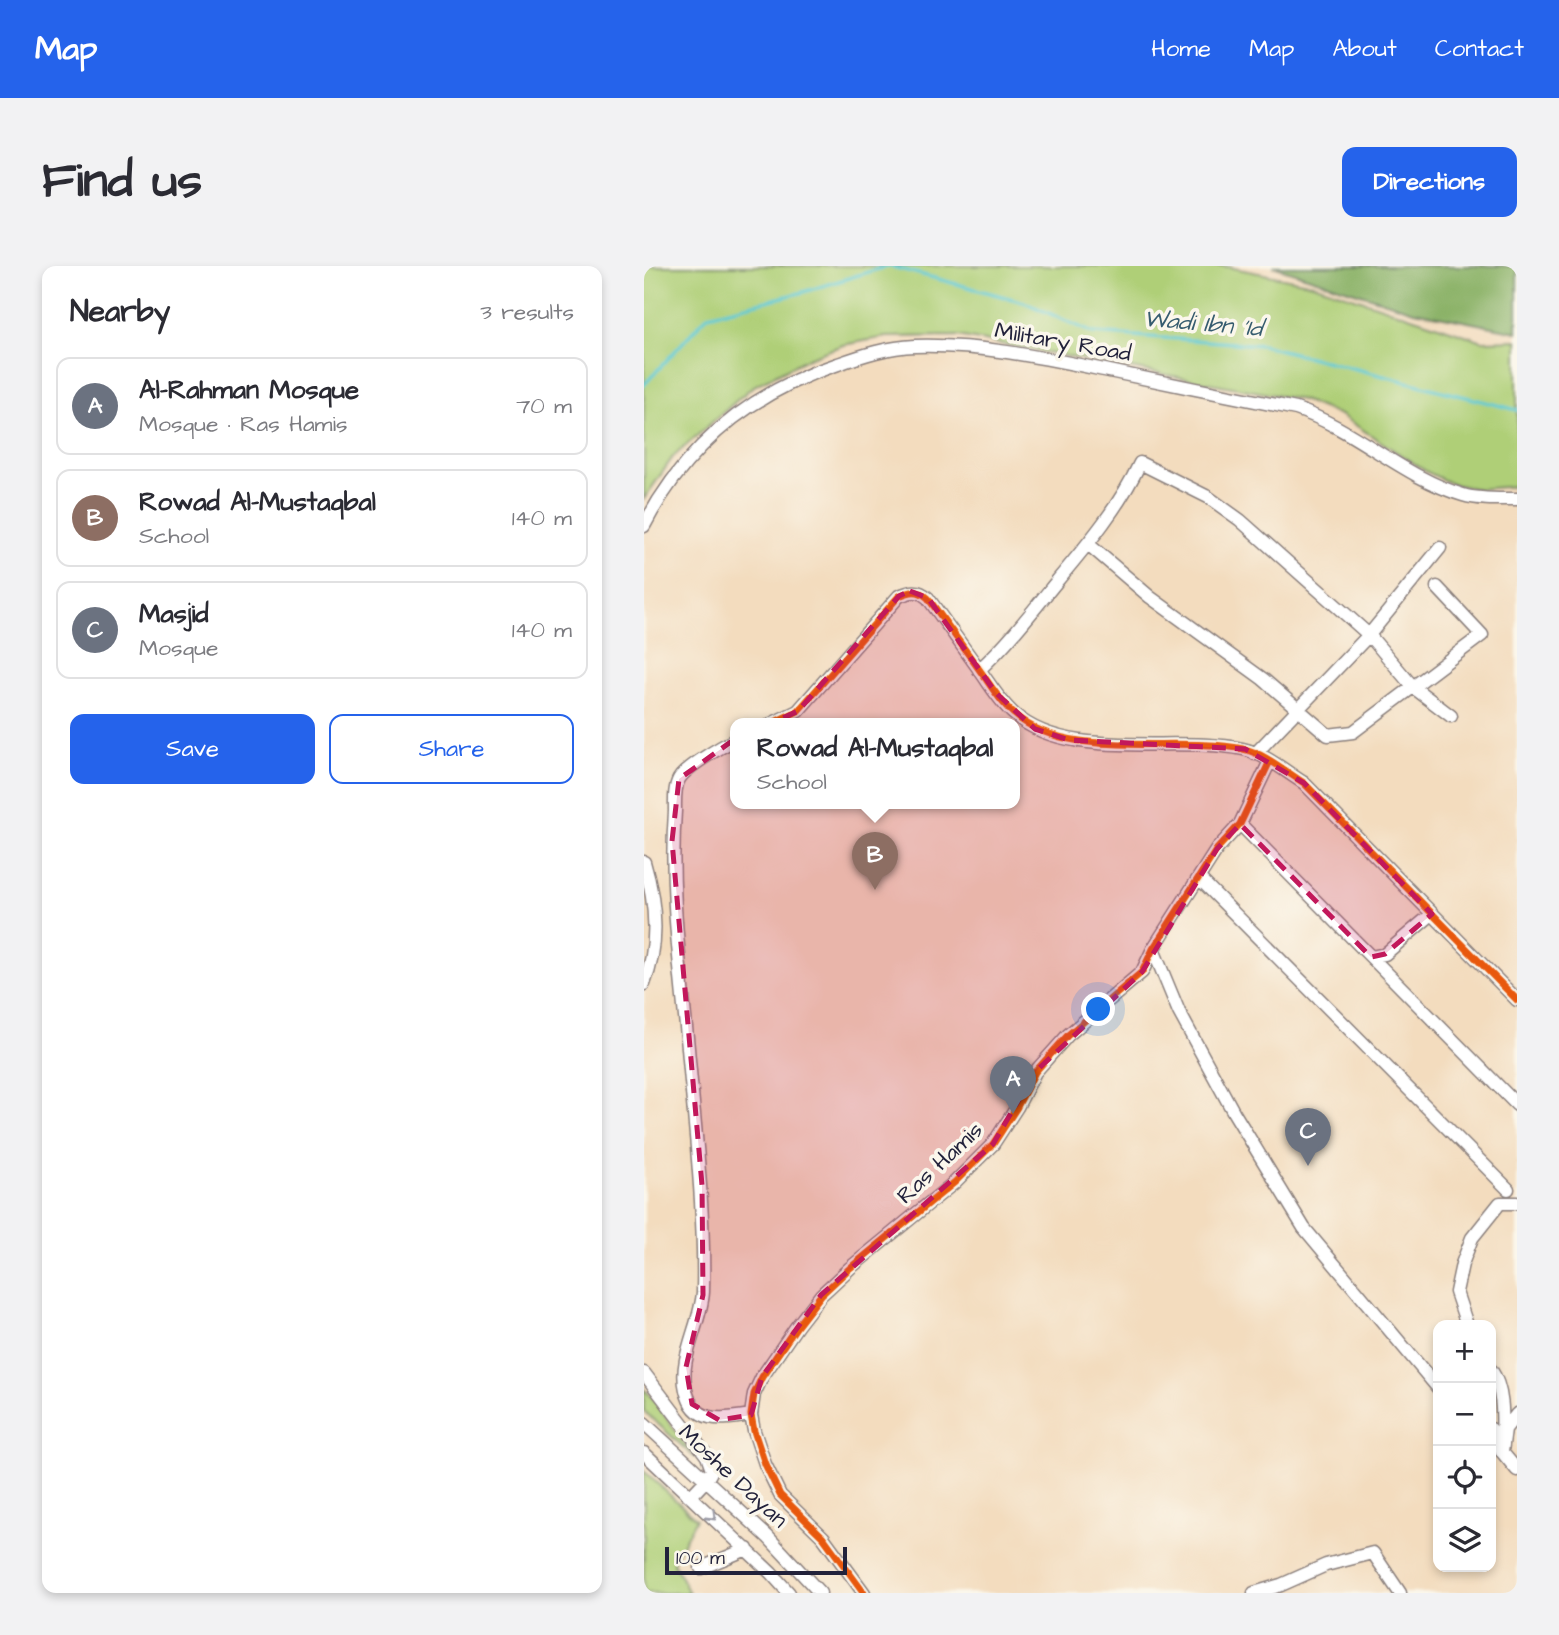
<!DOCTYPE html>
<html lang="en">
<head>
<meta charset="utf-8">
<style>
	:root { --surface:#fff; --page:#f2f2f3; --text:#2b2b33; --muted:#7c7c81; --line:#e1e1e2; --accent:#2563eb }
	body { margin:0; font-family:"Architects Daughter",sans-serif; background:var(--page); color:var(--text) }
	.controls { position:absolute; right:21px; bottom:21px; display:grid; overflow:hidden; border-radius:14px; box-shadow:0 4px 10px #0003 }
	.controls button { width:63px; height:63px; display:grid; place-items:center; padding:0; border:0; border-bottom:2px solid var(--line); background:var(--surface); color:var(--text); font:35px sans-serif }
	.scale { position:absolute; left:21px; bottom:18px; width:182px; box-sizing:border-box; padding-left:7px; border:4px solid #22223b; border-top:0; font-size:19px; line-height:24px; white-space:nowrap; color:#22223b; -webkit-text-stroke:5px #fbf7ec; paint-order:stroke }
	.you { position:absolute; left:455px; top:744px; width:24px; height:24px; margin:-18px; border:5px solid #fff; border-radius:50%; background:#1a73e8; box-shadow:0 0 0 10px #1a73e833 }
	.badge { display:grid; place-items:center; width:46px; height:46px; border-radius:50%; background:var(--accent); color:#fff; font-size:23px; font-weight:700 }
	.pin { position:absolute; translate:-50% -58px; filter:drop-shadow(0 2px 4px #0008) }
	.pin::after { content:''; position:absolute; top:37px; width:24px; height:21px; background:inherit; clip-path:polygon(0 0,100% 0,50% 100%) }
	.popup { position:absolute; left:86px; top:452px; width:290px; height:91px; box-sizing:border-box; display:grid; place-content:center; border-radius:14px; background:var(--surface); filter:drop-shadow(0 2px 5px #0005); font-size:23px; white-space:nowrap; color:var(--muted) }
	.popup b { font-size:26px; color:var(--text) }
	.popup::after { content:''; position:absolute; left:50%; top:100%; margin-left:-14px; border:14px solid transparent; border-top-color:var(--surface) }
	.list { margin:0; padding:0; list-style:none }
	h2 { display:flex; justify-content:space-between; align-items:center; height:91px; margin:0; padding:0 28px; font-size:30px }
	h2 small { font-size:23px; font-weight:400; color:var(--muted) }
	.list li { display:grid; grid-template-columns:46px 1fr auto; gap:21px; align-items:center; box-sizing:border-box; height:98px; margin:0 14px 14px; padding:0 14px; border:2px solid var(--line); border-radius:14px }
	.list b { display:block; font-size:26px; white-space:nowrap }
	.list p { margin:0; font-size:23px; white-space:nowrap; color:var(--muted) }
	.list em { font-size:23px; font-style:normal; color:var(--muted) }
	.actions { display:flex; gap:14px; padding:21px 28px }
	.actions a { flex:1; padding:16px 0; border:2px solid var(--accent); border-radius:14px; text-align:center; font-size:24px; color:var(--accent) }
	.actions .main { background:var(--accent); color:#fff }
	.icon { flex:none; width:38px; height:38px; fill:none; stroke:currentColor; stroke-width:2; stroke-linecap:round; stroke-linejoin:round }
	.map { position:relative; flex:none; width:873px; height:1327px; overflow:hidden; border-radius:14px }
	header { display:flex; align-items:center; gap:42px; box-sizing:border-box; height:98px; padding:0 35px; background:var(--accent); color:#fff }
	header strong { font-size:33px }
	nav { display:flex; gap:38px; margin-inline-start:auto; font-size:24px }
	.intro { display:flex; align-items:center; justify-content:space-between; box-sizing:border-box; height:168px; padding:0 42px }
	h1 { margin:0; font-size:49px }
	.button { padding:18px 32px; border-radius:14px; background:var(--accent); color:#fff; font-size:24px; font-weight:700 }
	main { display:flex; gap:42px; padding:0 42px }
	aside { flex:1; background:var(--surface); border-radius:14px; box-shadow:0 4px 10px #0003 }
	.map>svg:first-child { display:block }
	.green { fill:#afcf77; stroke:#687859; stroke-width:2 }
	.forest { fill:#8bb268; stroke:#566a52; stroke-width:2 }
	.lines { fill:none; stroke-linecap:round; stroke-linejoin:round }
	.stream { stroke:#5bc8cf; stroke-width:3.5 }
	.minor-casing { stroke:#8a7f7c; stroke-width:15 }
	.minor { stroke:#fff; stroke-width:12 }
	.cycleway-casing { stroke:#fbf7ec; stroke-width:11 }
	.cycleway { stroke:#e8590c; stroke-width:7 }
	.oneway { stroke:#9c9ca7 }
	.marked { fill:#c2185b; fill-opacity:0.2; stroke:#c2185b; stroke-width:5; stroke-dasharray:14 9; stroke-linejoin:round }
	.labels { text-anchor:middle; dominant-baseline:central; stroke-width:7; stroke-linejoin:round; paint-order:stroke }
	.street-label { font-size:23px; fill:#22223b; stroke:#fbf7ec }
	.water-label { font-size:24px; font-style:italic; fill:#365c6f; stroke:#fbf7ec }
</style>
</head>
<body>
<header>
<strong>Map</strong>
<nav><a>Home</a><a>Map</a><a>About</a><a>Contact</a></nav>
</header>
<div class="intro"><h1>Find us</h1><a class="button">Directions</a></div>
<main>
<aside>
<h2>Nearby<small>3 results</small></h2>
<ul class="list">
<li><span class="badge" style="background:#6b7280">A</span><div><b>Al-Rahman Mosque</b><p>Mosque · Ras Hamis</p></div><em>70 m</em></li>
<li><span class="badge" style="background:#8d6e63">B</span><div><b>Rowad Al-Mustaqbal</b><p>School</p></div><em>140 m</em></li>
<li><span class="badge" style="background:#6b7280">C</span><div><b>Masjid</b><p>Mosque</p></div><em>140 m</em></li>
</ul>
<div class="actions"><a class="main">Save</a><a>Share</a></div>
</aside>
<div class="map">
<svg width="873" height="1327" viewBox="0 0 873 1327">
	<rect width="100%" height="100%" fill="#fbf7ec"/>
	<filter id="ink" filterUnits="userSpaceOnUse"><feTurbulence type="fractalNoise" baseFrequency=".0143" numOctaves="2"/><feDisplacementMap in="SourceGraphic" scale="14" xChannelSelector="R" yChannelSelector="G"/><feConvolveMatrix kernelMatrix="1 2 1 2 8 2 1 2 1" color-interpolation-filters="sRGB"/></filter>
	<filter id="wash" filterUnits="userSpaceOnUse"><feTurbulence type="fractalNoise" baseFrequency=".00686" numOctaves="4" result="noise"/><feDisplacementMap in="SourceGraphic" scale="28" xChannelSelector="R" yChannelSelector="G"/><feGaussianBlur stdDeviation="1.57" result="paint"/><feColorMatrix in="noise" values="0 0 0 0 0 0 0 0 0 0 0 0 0 0 0 0 0 1.4 0 .05"/><feComposite in="paint" operator="in"/></filter>
	<g filter="url(#wash)">
		<rect width="100%" height="100%" fill="#f3dcbe"/>
		<path class="green" d="M0 0H579L669 18 839 75 873 74V220L835 223 808 218 783 206 696 149 658 134 314 70 242 71 199 79 164 92 108 121 29 191 0 233Z
			M0 1123 7 1130 50 1191 0 1145Z
			M0 1205 52 1253 29 1296 45 1327H0Z"/>
		<path class="forest" d="M629 0H873V66L770 45Z"/>
		<g class="lines">
			<path class="stream" d="M245 0 380 36 449 67 618 79 873 144
				M0 119 64 49 156 27 244 0"/>
		</g>
	</g>
	<g filter="url(#ink)">
		<g class="lines">
			<defs>
				<path id="minor" d="M0 260C42 179 108 126 194 98 219 89 244 81 271 80 337 78 401 92 465 105 527 118 590 131 652 143 712 163 758 211 819 229 836 234 856 233 873 233
					M444 278 506 331 619 413 684 469 709 466 838 369 793 321
					M335 404C364 377 388 346 413 315 444 278 476 240 496 197L564 231 596 254 725 369 769 421 807 450
					M127 458 154 445 255 330C267 325 274 323 284 332 302 357 319 381 337 406 347 420 357 437 370 448 423 496 532 469 599 483 620 487 642 506 660 517L873 734
					M91 474C78 480 42 501 35 513 30 522 31 535 31 545 25 624 37 704 44 782 51 864 61 944 59 1026 57 1058 34 1092 42 1124 50 1160 81 1153 107 1149
					M611 488 725 369 796 282
					M596 558 727 691 741 688 788 648
					M0 596C12 636 16 678 0 718
					M556 613 864 923
					M509 683 535 746 590 847 660 962 794 1122
					M727 691 873 839
					M823 1059 812 1026 818 998 828 972 856 937H873
					M847 1104C862 1126 858 1160 858 1186L861 1163 873 1148
					M0 1107 63 1190 68 1204 63 1213 47 1230
					M0 1157 124 1271 176 1327
					M847 1163 858 1186 873 1204
					M0 1187 127 1307 145 1327
					M57 1302 103 1283
					M220 1327 179 1271 136 1229 121 1198 110 1165 107 1149 110 1128 118 1111 153 1060 177 1029 206 1002 311 916 349 878 373 841 391 806 424 769 498 706 509 683 573 583 596 558 626 495
					M610 1327 637 1319 682 1299 729 1287 756 1327"/>
			</defs>
			<use href="#minor" class="minor-casing"/>
			<use href="#minor" class="minor"/>
			<defs>
				<path id="cycleway" d="M127 458 154 445 255 330C267 325 274 323 284 332 302 357 319 381 337 406 347 420 357 437 370 448 423 496 532 469 599 483 620 487 642 506 660 517L873 734
					M220 1327 179 1271 136 1229 121 1198 110 1165 107 1149 110 1128 118 1111 153 1060 177 1029 206 1002 311 916 349 878 373 841 391 806 424 769 498 706 509 683 573 583 596 558 626 495"/>
			</defs>
			<use href="#cycleway" class="cycleway-casing"/>
			<use href="#cycleway" class="cycleway"/>
		</g>
		<defs><path id="oneway-chevron" d="M-2-3.5L2.5 0L-2 3.5" fill="none" stroke-width="1.6" stroke-linecap="round" stroke-linejoin="round" transform="scale(1.75)"/></defs>
		<use class="oneway" href="#oneway-chevron" transform="translate(68 1250) rotate(44)"/>
	</g>
	<path class="marked" d="M266 325 284 332 352 427 391 463 425 474 601 483 660 517 788 648 741 688 727 691 596 558 573 583 498 706 391 806 349 878 177 1029 118 1111 107 1149 75 1154 48 1138 42 1101 59 1029 58 919 28 575 35 513 88 475 154 445 255 330Z"/>
	<g class="labels">
		<g class="street-label">
			<text transform="translate(419 76) rotate(10)">Military Road</text>
			<text transform="translate(296 897) rotate(-43)">Ras Hamis</text>
			<text transform="translate(89 1210) rotate(43)">Moshe Dayan</text>
		</g>
		<g class="water-label">
			<text transform="translate(559 58) rotate(5)">Wadi Ibn 'Id</text>
		</g>
	</g>
</svg>
<div class="controls">
<button>+</button>
<button>−</button>
<button><svg class="icon" aria-label="locate" viewBox="0 0 24 24"><circle cx="12" cy="12" r="6"/><path d="M12 2v4M12 18v4M2 12h4M18 12h4"/></svg></button>
<button><svg class="icon" aria-label="layers" viewBox="0 0 24 24"><path d="M12 4l9 5-9 5-9-5zM3 14l9 5 9-5"/></svg></button>
</div>
<div class="scale">100 m</div>
<div class="you"></div>
<div class="pin badge" style="left:369px;top:848px;background:#6b7280">A</div>
<div class="pin badge" style="left:231px;top:624px;background:#8d6e63">B</div>
<div class="popup"><b>Rowad Al-Mustaqbal</b>School</div>
<div class="pin badge" style="left:664px;top:900px;background:#6b7280">C</div>
</div>
</main>
</body>
</html>
